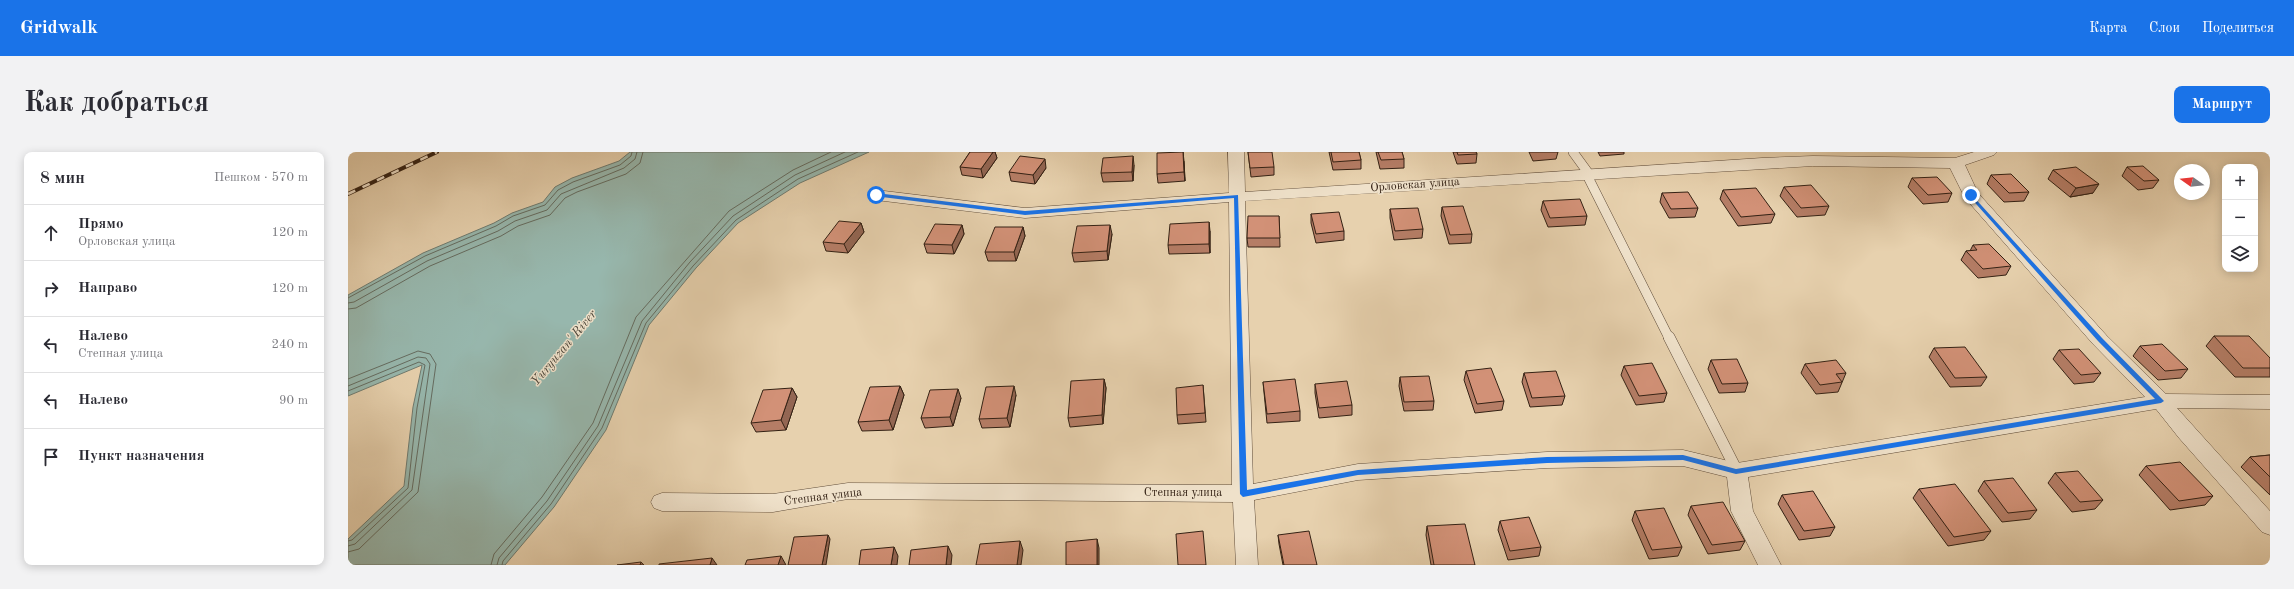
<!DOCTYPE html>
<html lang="ru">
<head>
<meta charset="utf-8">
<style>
	:root { --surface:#fff; --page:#f2f2f3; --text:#2b2b33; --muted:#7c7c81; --line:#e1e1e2; --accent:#1a73e8 }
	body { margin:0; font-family:"Old Standard TT",serif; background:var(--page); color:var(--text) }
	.controls { position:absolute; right:12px; top:12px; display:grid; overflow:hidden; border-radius:8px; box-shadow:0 2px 10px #0003 }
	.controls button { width:36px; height:36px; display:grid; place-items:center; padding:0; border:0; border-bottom:1px solid var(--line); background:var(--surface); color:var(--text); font:20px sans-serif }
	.compass { position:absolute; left:1826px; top:12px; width:36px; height:36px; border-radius:50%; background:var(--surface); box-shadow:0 2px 10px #0003; rotate:285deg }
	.stop { position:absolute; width:12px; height:12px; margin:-9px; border:3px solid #1a73e8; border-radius:50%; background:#fff }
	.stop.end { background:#1a73e8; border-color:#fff; box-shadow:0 1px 4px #0008 }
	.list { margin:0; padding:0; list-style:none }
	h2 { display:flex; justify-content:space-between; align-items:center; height:52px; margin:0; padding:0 16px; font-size:17px }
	h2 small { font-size:13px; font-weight:400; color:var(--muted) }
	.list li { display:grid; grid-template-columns:26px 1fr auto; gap:12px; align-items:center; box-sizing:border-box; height:56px; padding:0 16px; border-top:1px solid var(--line) }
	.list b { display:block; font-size:15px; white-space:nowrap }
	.list p { margin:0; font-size:13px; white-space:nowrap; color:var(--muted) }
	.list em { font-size:13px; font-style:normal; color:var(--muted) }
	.icon { flex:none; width:22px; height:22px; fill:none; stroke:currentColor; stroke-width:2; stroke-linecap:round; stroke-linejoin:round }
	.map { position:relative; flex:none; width:1922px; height:413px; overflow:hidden; border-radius:8px }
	header { display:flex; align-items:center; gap:24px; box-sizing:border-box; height:56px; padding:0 20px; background:var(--accent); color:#fff }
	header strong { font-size:19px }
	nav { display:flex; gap:22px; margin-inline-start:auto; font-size:14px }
	.intro { display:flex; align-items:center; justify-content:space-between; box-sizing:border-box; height:96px; padding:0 24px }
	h1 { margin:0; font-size:28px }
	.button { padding:10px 18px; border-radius:8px; background:var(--accent); color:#fff; font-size:14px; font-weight:700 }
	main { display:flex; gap:24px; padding:0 24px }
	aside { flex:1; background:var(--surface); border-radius:8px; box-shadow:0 2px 10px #0003 }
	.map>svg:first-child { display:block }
	.water { fill:#97b7ad; stroke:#6f7b70 }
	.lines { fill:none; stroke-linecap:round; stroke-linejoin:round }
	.shore { stroke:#656c60; stroke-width:1 }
	.lane-far1-casing { stroke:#604d3a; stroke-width:10 }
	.lane-casing { stroke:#604d3a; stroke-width:12 }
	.street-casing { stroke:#604d3a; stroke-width:1 }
	.lane-far1 { stroke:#efe1ca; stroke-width:9 }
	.lane { stroke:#efe1ca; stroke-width:11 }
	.street { fill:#efe1ca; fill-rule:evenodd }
	.rail-casing { stroke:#332114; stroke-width:4 }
	.rail { stroke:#efe1ca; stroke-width:2.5; stroke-dasharray:8; stroke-linecap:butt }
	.wall { fill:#b57d66; stroke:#332114 }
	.shaded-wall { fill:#936653; stroke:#332114 }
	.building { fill:#d29177; stroke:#332114 }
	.route { fill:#1a73e8 }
	.labels { text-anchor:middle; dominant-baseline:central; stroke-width:3; stroke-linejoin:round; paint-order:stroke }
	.street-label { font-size:12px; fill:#332114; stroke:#efe1ca }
	.water-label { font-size:13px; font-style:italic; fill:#4c463a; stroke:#efe1ca }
</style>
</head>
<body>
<header>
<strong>Gridwalk</strong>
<nav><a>Карта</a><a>Слои</a><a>Поделиться</a></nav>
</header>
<div class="intro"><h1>Как добраться</h1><a class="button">Маршрут</a></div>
<main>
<aside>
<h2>8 мин<small>Пешком · 570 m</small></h2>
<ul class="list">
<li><svg class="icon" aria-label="ahead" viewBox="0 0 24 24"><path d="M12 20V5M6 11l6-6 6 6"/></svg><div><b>Прямо</b><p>Орловская улица</p></div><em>120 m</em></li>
<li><svg class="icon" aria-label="right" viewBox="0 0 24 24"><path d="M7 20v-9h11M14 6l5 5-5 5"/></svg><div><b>Направо</b></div><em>120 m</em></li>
<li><svg class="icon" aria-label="left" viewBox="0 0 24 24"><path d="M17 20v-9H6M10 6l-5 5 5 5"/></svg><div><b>Налево</b><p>Степная улица</p></div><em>240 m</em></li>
<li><svg class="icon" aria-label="left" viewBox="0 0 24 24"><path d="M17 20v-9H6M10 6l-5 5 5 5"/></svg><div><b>Налево</b></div><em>90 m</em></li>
<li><svg class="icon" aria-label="arrive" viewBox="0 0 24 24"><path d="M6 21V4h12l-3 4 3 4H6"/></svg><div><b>Пункт назначения</b></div></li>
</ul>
</aside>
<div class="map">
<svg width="1922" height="413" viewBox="0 0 1922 413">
	<rect width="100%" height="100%" fill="#e7d1ae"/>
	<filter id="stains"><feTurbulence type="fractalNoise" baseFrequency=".005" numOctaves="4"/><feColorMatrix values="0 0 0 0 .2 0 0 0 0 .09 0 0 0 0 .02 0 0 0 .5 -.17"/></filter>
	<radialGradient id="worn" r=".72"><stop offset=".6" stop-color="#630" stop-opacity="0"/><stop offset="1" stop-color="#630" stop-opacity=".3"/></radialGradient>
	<path class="water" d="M282 0H521L452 31 390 71 348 116 301 173 258 278 206 355 157 413H0V387L56 334 65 255 74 213 0 244V143L75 101 146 71 164 61 195 50 207 35 224 26 271 9Z"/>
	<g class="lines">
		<path class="shore" d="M0 146 77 104 148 74 165 64 197 53 210 38 225 30 272 13 283 4 284 0
			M0 151 6 150 79 109 150 79 167 69 199 58 213 42 276 16 287 7 289 0
			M0 157 8 156 82 114 153 84 170 74 202 63 217 46 229 40 278 22 292 11 295 0
			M0 227 70 199 82 202 88 212 70 340 11 397 0 400
			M0 234 70 205 78 206 82 212 64 338 7 392 0 394
			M0 239 71 210 77 213 69 256 60 336 4 388 0 389
			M143 413 146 402 194 345 245 271 288 165 381 59 445 18 483 0
			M149 413 151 406 199 349 250 274 294 169 342 110 385 64 447 23 497 0
			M154 413 155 409 203 352 254 276 298 171 345 114 388 68 450 27 510 0"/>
		<defs>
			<path id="lane-far1" d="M1225 0 1241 22V27L1321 186"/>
			<path id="lane" d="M1321 185 1389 319"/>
			<path id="street" d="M880 0H896L897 40 1414 6 1465 4 1607 6 1626 0H1649L1646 3 1617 13 1630 41 1759 184 1818 242 1922 243V257L1829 256 1922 359V383L1914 380 1831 286 1808 257 1400 325 1405 359 1433 413H1410L1383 359 1379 325 1335 314 1199 316 1010 328 906 348 910 413H888L885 350 500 347 425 360 314 359 306 356 303 350 306 344 314 341 425 342 500 331 884 333 881 50 677 66 528 48 522 46 520 43 522 40 528 38 677 56 881 41ZM1465 14 1602 16 1617 46 1745 192 1797 245 1389 311 1335 298 1199 300 1010 312 905 332 897 49Z"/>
		</defs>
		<use href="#lane-far1" class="lane-far1-casing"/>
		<use href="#lane" class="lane-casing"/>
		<use href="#street" class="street-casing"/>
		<use href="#lane-far1" class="lane-far1"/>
		<use href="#lane" class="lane"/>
		<use href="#street" class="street"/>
		<defs>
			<path id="rail" d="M0 42 89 0"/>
		</defs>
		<use href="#rail" class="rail-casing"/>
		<use href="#rail" class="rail"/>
	</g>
	<path class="wall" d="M622 0H647L649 6 635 26 614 23 612 15Z
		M900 0 926 15V23L903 25Z
		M981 0H1011L1013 8V17L985 18Z
		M1028 0H1054L1056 7V16L1032 17Z
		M1105 0H1128L1129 2 1128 11 1109 12Z
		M1181 0H1210L1208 7 1185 9Z
		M1250 0H1276V2L1252 4Z
		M836 9 837 29 810 31 809 22Z
		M786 13 785 29 755 30 753 21Z
		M1779 15 1811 28 1805 36 1790 38 1774 24Z
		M698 16 687 32 663 29 661 20Z
		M1705 18 1745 41 1722 45 1700 27Z
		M1643 23 1681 40 1676 49 1656 50 1639 32Z
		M1564 26 1604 41 1600 50 1575 52 1560 35Z
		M1436 35 1481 54 1477 63 1449 65 1432 44Z
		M1375 38 1427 62 1423 71 1390 74 1372 47Z
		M1314 41 1350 56 1347 65 1321 66 1312 50Z
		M1195 49 1239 64 1237 73 1200 75 1193 58Z
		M1094 55 1124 82 1123 91 1101 92 1093 64Z
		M1042 57 1075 77 1074 86 1046 88 1042 66Z
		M963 62 996 79V88L968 91 963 71Z
		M931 64 932 95H900L899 86Z
		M513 71 516 80 500 101 478 99 475 90Z
		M614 73 616 82 606 102 579 101 576 92Z
		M675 75 677 84 668 109H640L637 100Z
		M862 79V101L821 102 820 93Z
		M764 82 760 108 726 110 724 101Z
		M1625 93 1663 114 1658 123 1630 126 1613 108 1618 99H1622Z
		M1866 184 1922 206V225H1887L1858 194Z
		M1792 194 1840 217 1833 226 1810 228 1785 204Z
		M1586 196 1639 225 1633 234 1602 235 1581 205Z
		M1711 198 1753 221 1746 230 1726 232 1705 207Z
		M1363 208 1400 231 1397 240 1371 241 1360 217Z
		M1457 212 1498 221 1490 240 1468 242 1453 221Z
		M1276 214 1319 241 1316 250 1288 253 1273 223Z
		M1118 219 1156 249 1154 258 1127 261 1116 228Z
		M1176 221 1217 244 1214 253 1182 255 1174 230Z
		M1052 225 1086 249 1085 258 1056 259 1051 234Z
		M756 227 758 236 755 272 722 275 720 266Z
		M915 230 952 259V269L919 271Z
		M967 232 1004 253V263L971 266 967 241Z
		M855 233 858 270 830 272 829 263Z
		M552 234 556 243 545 278 514 279 510 270Z
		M444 236 449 245 438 278 408 280 403 271Z
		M668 243 662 275 634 276 631 267Z
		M613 246 605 274 577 276 573 266Z
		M1922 303V343L1893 315 1902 305Z
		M1798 314 1865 344 1857 353 1822 358 1791 323Z
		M1707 321 1755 348 1747 357 1724 360 1700 331Z
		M1636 329 1689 358 1682 367 1654 370 1630 339Z
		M1571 337 1643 379 1636 388 1600 394 1565 346Z
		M1434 343 1487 375 1482 384 1451 388 1430 352Z
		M1343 354 1397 389 1392 398 1360 402 1340 363Z
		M1287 359 1334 395 1330 404 1301 407 1284 368Z
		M1152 369 1193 395 1191 404 1160 408 1150 378Z
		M1079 374 1127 413H1083L1078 383Z
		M930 383 969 413H935L931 392Z"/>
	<path class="shaded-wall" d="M645 0H647L649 6 635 26 633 17Z
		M835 0 836 9 837 29 836 20Z
		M785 4 786 13 785 29 784 20Z
		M697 7 698 16 687 32 685 23Z
		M1751 32 1745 41 1722 45 1728 36Z
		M861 70 862 79V101L861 92Z
		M513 71 516 80 500 101 496 92Z
		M614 73 616 82 606 102 604 93Z
		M762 73 764 82 760 108 759 99Z
		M675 75 677 84 668 109 666 100Z
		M756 227 758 236 755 272 754 263Z
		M552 234 556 243 545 278 541 268Z
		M666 234 668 243 662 275 659 266Z
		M444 236 449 245 438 278 433 268Z
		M610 237 613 246 605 274 602 265Z
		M480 383 482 387 478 413H474Z
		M749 387 751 396V413H749Z
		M672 389 675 398 673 413H669Z
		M600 394 604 403 603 413H598Z
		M546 395 550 404 549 413H543Z
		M433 404 438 413H430Z
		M364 406 369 413H362Z
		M293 410 296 413H292Z"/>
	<path class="building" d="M622 0H645L633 17 612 15Z
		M835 0 836 20 809 22V1Z
		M900 0H924L926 15 902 16Z
		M983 0H1011L1013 8 985 10Z
		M1030 0H1054L1056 7 1033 8Z
		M1109 0H1128L1129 2 1110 3Z
		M672 4 697 7 685 23 661 20Z
		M785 4 784 20 753 21 755 6Z
		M1795 14 1811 28 1796 29 1779 15Z
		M1728 15 1751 32 1728 36 1705 18Z
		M1663 22 1681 40 1661 41 1643 23Z
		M1589 25 1604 41 1580 43 1564 26Z
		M1463 33 1481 54 1453 56 1436 35Z
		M1408 36 1427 62 1393 65 1375 38Z
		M1340 40 1350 56 1323 57 1314 41Z
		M1232 47 1239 64 1202 66 1195 49Z
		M1115 54 1124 82 1102 83 1094 55Z
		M1070 56 1075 77 1047 79 1042 57Z
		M991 60 996 79 968 82 963 62Z
		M900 64H931L932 86H899Z
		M491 69 513 71 496 92 475 90Z
		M861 70V92L820 93 822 72Z
		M587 72 614 73 604 93 576 92Z
		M762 73 759 99 724 101 729 74Z
		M647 75H675L666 100H637Z
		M1641 92 1663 114 1635 117 1618 99 1629 98 1625 93Z
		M1866 184H1901L1922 206V216H1895Z
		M1814 192 1840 217 1817 219 1792 194Z
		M1617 195 1639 225 1607 226 1586 196Z
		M1731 197 1753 221 1733 223 1711 198Z
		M1389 207 1400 231 1374 232 1363 208Z
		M1488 208 1498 221 1488 222 1494 230 1472 233 1457 212Z
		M1304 211 1319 241 1291 244 1276 214Z
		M1143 216 1156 249 1129 252 1118 219Z
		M1208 219 1217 244 1184 246 1176 221Z
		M1081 224 1086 249 1056 250 1052 225Z
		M756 227 754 263 720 266 723 229Z
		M947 227 952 259 919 262 915 230Z
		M999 229 1004 253 971 256 967 232Z
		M855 233 857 261 829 263 828 236Z
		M552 234 541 268 510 270 522 235Z
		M666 234 659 266 631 267 638 235Z
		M444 236 433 268 403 271 415 238Z
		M610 237 602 265 573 266 582 238Z
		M1922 303V325L1902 305Z
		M1832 310 1865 344 1831 349 1798 314Z
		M1730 319 1755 348 1732 350 1707 321Z
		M1665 326 1689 358 1660 361 1636 329Z
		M1607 332 1643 379 1606 385 1571 337Z
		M1465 339 1487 375 1456 379 1434 343Z
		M1375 350 1397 389 1364 393 1343 354Z
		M1316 356 1334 395 1304 398 1287 359Z
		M1181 365 1193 395 1162 399 1152 369Z
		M1117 372 1127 413H1086L1079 374Z
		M855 379 858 413H830L828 382Z
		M961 379 969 413H936L930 383Z
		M480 383 474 413H440L446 385Z
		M749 387V413H718V390Z
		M672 389 669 413H628L632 392Z
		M600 394 598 413H561L563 398Z
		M546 395 543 413H511L513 398Z
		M433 404 430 413H397L399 408Z
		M364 406 362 413H311V412Z
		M293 410 292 413H269Z"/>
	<path class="route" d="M528 41 677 59 890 43 899 338 1010 318 1199 305 1335 303 1388 317 1807 247 1750 189 1621 44 1623 42 1754 186 1816 249 1813 251 1388 322 1335 308 1199 311 1010 323 895 345 892 342 886 46 677 63 526 44Z"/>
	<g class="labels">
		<g class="street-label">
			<text transform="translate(1067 33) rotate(-4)">Орловская улица</text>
			<text x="835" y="341">Степная улица</text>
			<text transform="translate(475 345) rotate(-7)">Степная улица</text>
		</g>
		<g class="water-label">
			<text transform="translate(216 196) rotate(-50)">Yuryuzan' River</text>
		</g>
	</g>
	<rect width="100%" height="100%" filter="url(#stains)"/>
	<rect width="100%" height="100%" fill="url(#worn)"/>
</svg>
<div class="controls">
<button>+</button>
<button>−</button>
<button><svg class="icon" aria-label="layers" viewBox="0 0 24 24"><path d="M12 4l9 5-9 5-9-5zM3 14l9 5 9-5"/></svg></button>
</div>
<svg class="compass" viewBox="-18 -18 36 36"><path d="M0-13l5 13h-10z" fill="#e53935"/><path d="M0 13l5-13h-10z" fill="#7c7c81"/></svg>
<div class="stop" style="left:528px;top:43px"></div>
<div class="stop end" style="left:1623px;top:43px"></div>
</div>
</main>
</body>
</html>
